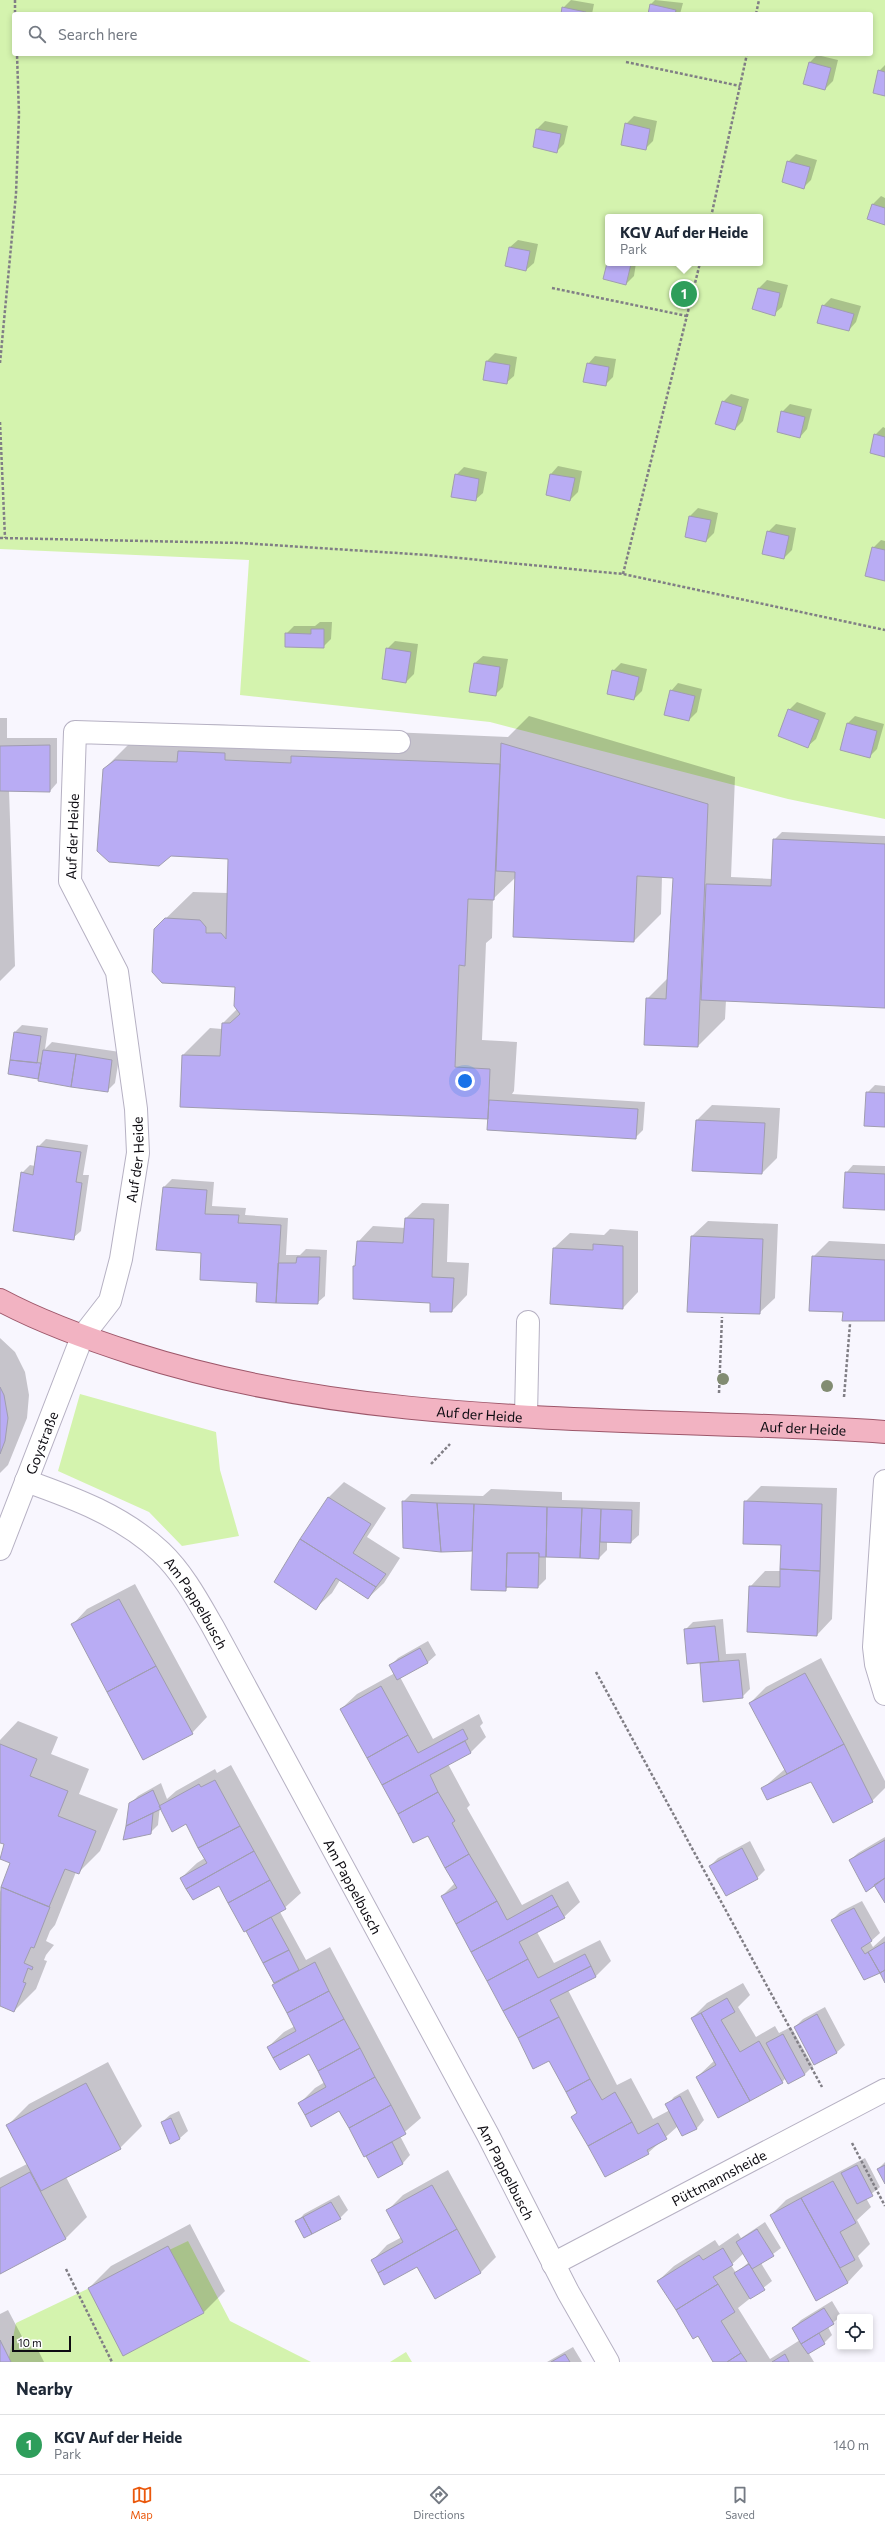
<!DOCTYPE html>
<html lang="en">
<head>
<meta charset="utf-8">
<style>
	:root { --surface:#fff; --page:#f6f6f7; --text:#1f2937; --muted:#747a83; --line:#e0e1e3; --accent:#ea580c }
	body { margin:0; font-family:Commissioner,sans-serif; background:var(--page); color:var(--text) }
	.controls { position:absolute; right:12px; bottom:12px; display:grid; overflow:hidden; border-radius:4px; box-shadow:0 2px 6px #0003 }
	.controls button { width:36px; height:36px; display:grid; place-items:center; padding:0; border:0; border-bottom:1px solid var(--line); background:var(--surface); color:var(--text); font:20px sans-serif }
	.scale { position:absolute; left:12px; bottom:10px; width:59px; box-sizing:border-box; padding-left:4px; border:2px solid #0e0c12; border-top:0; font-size:11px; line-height:14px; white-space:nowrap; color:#0e0c12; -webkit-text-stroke:3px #fff; paint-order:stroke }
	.you { position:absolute; left:465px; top:1081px; width:14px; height:14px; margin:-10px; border:3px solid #fff; border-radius:50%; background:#1a73e8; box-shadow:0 0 0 6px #1a73e833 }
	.badge { display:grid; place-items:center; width:26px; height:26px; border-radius:50%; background:var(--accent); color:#fff; font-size:13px; font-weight:700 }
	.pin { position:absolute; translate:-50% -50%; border:2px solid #fff; box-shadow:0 1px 4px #0006 }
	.popup { position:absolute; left:605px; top:214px; width:158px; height:52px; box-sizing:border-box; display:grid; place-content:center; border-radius:4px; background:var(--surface); filter:drop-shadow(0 1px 3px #0005); font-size:13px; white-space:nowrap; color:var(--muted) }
	.popup b { font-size:15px; color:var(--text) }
	.popup::after { content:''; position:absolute; left:50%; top:100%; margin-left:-8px; border:8px solid transparent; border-top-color:var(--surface) }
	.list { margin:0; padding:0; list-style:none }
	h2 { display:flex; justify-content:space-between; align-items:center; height:52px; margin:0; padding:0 16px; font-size:17px }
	h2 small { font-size:13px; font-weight:400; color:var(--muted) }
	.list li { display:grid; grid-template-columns:26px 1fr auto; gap:12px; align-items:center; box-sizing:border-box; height:60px; padding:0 16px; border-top:1px solid var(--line) }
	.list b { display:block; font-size:15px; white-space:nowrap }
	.list p { margin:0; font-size:13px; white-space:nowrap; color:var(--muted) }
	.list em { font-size:13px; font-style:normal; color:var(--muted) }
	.icon { flex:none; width:22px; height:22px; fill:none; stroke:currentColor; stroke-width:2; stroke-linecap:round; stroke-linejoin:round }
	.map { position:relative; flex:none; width:885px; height:2362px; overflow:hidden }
	.search { position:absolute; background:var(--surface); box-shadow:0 2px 6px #0003; left:12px; right:12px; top:12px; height:44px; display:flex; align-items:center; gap:10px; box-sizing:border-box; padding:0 14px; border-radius:4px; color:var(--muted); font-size:15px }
	.sheet { height:112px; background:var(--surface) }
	nav { display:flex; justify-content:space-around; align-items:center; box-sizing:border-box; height:56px; border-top:1px solid var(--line); background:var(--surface); font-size:11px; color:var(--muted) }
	nav a { display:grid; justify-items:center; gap:2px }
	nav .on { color:var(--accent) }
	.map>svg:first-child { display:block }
	.green { fill:#d4f3ae; fill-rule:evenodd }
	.shadow { fill:#0003; fill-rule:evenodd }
	.building { fill:#b9acf4; stroke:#a09daf }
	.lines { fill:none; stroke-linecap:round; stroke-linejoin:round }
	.minor-casing { stroke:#b6b1c3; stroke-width:24 }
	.major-casing { stroke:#9d576a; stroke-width:24 }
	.path { stroke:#807e85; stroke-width:2.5; stroke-dasharray:3 2; stroke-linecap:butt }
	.minor { stroke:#fff; stroke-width:22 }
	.major { stroke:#f2b3c2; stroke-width:22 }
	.tree { fill:#828c72 }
	.labels { text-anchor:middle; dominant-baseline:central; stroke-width:3; stroke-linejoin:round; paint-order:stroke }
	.street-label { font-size:14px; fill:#0e0c12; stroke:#fff }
</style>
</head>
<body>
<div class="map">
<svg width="885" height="2362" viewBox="0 0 885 2362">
	<rect width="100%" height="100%" fill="#f8f6fe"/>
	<path class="green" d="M0 0H885V819L788 799 490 722 240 695 249 560 0 549ZM14 14H871V54H14ZM608 217H760V263H608Z
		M80 1394 216 1432 220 1470 239 1536 182 1546 149 1512 58 1471Z
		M188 2241 230 2321 311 2362H8L16 2323Z
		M406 2352 412 2362H390Z"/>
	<path class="shadow" d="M571 0 594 4 592 14H562L563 8Z
		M655 0 683 3 680 14H649L651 4Z
		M817 55 838 60 833 81 825 89 810 62Z
		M885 65V95L879 71Z
		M634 116 657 121 653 141 645 149 626 124Z
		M545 121 568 126 564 144 556 152 534 146 537 129Z
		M796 154 817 160 811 180 803 188 788 162Z
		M881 196 885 198V224L868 219 873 204Z
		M518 240 538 244 534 263 526 270 510 247Z
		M608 263H636L634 276 626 284 604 278Z
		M767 280 788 285 782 307 774 314 753 309 759 288Z
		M831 298 861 306 856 322 849 330 823 306Z
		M495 353 517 357 514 376 506 383 487 361Z
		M595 356 616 359 613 377 605 385 588 364Z
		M731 394 749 399 743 421 735 429 723 402Z
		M790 404 812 409 807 429 800 437 782 412Z
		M883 427 885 428V456L875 435Z
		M558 466 582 471 578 492 570 500 551 474Z
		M464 467 487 472 483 493 475 500 456 475Z
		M698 508 718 513 714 533 706 541 686 536 690 516Z
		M776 524 796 528 792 550 784 558 768 532Z
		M881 540 885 541V580L873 548Z
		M320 622H332L331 639 323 647 286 634 294 626H315Z
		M395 641 418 644 414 674 406 682 387 649Z
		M483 656 508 659 503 687 495 695 475 663Z
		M621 663 647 669 642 691 634 699 613 671Z
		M678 683 702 689 697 712 689 720 671 691Z
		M797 702 826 713 816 739 808 746 789 710Z
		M529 716 735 777 731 877 772 879 774 840 782 832 885 836V1006L726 1000 725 1019 698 1046 647 999 669 977 674 877 662 876 661 914 634 941 516 877 493 899 492 938 486 943 482 1040 517 1042 514 1091 512 1094 645 1102 643 1130 635 1138 489 1116 183 1055 210 1028 222 1029 223 1023 237 1009 236 986 155 929 193 892 228 893 229 858 104 769 131 742 195 735 206 724 252 726V734L319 729 508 737Z
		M855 716 884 724 877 749 870 756 847 724Z
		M0 718H7V738H57V783L50 791 9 790 15 966 0 981Z
		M22 1025 48 1028 45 1049 52 1042 120 1052 115 1083 107 1091 9 1073 14 1033Z
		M875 1085 885 1086V1126L867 1093Z
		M712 1105 780 1108 777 1158 762 1173 697 1120Z
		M46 1139 88 1145 83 1175H89L81 1231 73 1238 22 1173 30 1165 35 1166 38 1147Z
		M853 1165 885 1166V1209L846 1173Z
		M172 1179 214 1182 212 1206 246 1208 245 1215 288 1218 286 1255H300L306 1249 327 1250 325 1296 317 1303 258 1282 202 1252 157 1249 164 1187Z
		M422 1203 449 1204 447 1262 469 1263 467 1295 452 1311 354 1267 357 1264 358 1242 373 1226 406 1228V1218Z
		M708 1221 778 1224 775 1298 759 1313 692 1236Z
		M610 1229 638 1231V1292L623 1308 554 1248 570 1233 604 1235Z
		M829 1241 885 1244V1321L843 1320 845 1311 813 1257Z
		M0 1338 15 1352 25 1372 29 1395 27 1418 8 1465 0 1473Z
		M344 1482 386 1508 367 1537 400 1558 384 1583 368 1598 340 1580 332 1593 316 1608 328 1498Z
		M761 1486 837 1488 832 1619 817 1635 750 1587 765 1571H781L782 1544 745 1502Z
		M491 1489 562 1492V1500L640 1502 639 1535 631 1542H607V1550L599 1558 546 1556V1579L538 1587 509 1586 505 1590 473 1549 472 1550 403 1502 411 1494 483 1496Z
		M135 1584 207 1717 192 1733 72 1625 87 1609Z
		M723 1619 726 1654 746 1653 750 1689 742 1697 704 1701 701 1662 685 1630 693 1622Z
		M428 1641 436 1655 428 1662 400 1677 433 1739 479 1714 483 1723 480 1726 486 1737 471 1752 448 1764 470 1805 467 1808 522 1905 568 1881 580 1902 564 1917 537 1932 554 1963 600 1940 611 1961 596 1976 568 1990 617 2085 631 2078 653 2119 670 2110 667 2105 674 2097 688 2089 704 2120 697 2128 683 2135 678 2126 648 2153 573 2117 578 2112 549 2060 442 1896 455 1883 428 1835 414 1842 341 1709 357 1694 395 1673 391 1665 398 1658Z
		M821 1658 885 1781V1788L872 1801 811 1780 763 1788 785 1769 750 1703 766 1687Z
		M18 1721 58 1737 51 1754 89 1769 79 1794 118 1809 100 1851 78 1873 76 1872 55 1925 50 1931 46 1941 54 1945 46 1955 44 1960 47 1961 36 1989 14 2011 0 2005V1892L12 1863 0 1858 6 1844 0 1841V1740Z
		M231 1765 301 1893 280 1912 306 1960 330 1947 421 2118 400 2136 410 2155 403 2163 378 2176 368 2156 372 2152 340 2110 300 2103 315 2088 325 2082 309 2053 268 2047 284 2032 295 2026 247 1931 252 1927 219 1885 181 1878 197 1863 205 1858 186 1823 173 1830 160 1805 158 1825 150 1833 125 1838 130 1804 138 1796 161 1783 167 1799 176 1791 215 1769 217 1773Z
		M885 1837V1901L876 1885 867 1891 850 1860 858 1853Z
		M750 1841 765 1870 757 1878 710 1866 718 1858Z
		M862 1901 880 1933 870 1942 873 1947 885 1936V1982L880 1972 832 1920 840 1912Z
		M743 1983 750 1995 738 2007 756 2037 775 2026 779 2033 791 2027 813 2066 805 2074 789 2083 786 2078 782 2082 697 2077 715 2060 692 2018 707 2003Z
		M825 2007 845 2045 837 2052 815 2064 795 2027 803 2019Z
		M108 2062 142 2126 120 2148 66 2177 87 2217 66 2238 0 2273V2178L27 2164 7 2126 29 2104Z
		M179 2111 188 2131 180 2138 171 2142 162 2122 170 2115Z
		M865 2158 880 2187 866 2198 871 2207 857 2220 870 2244 858 2256 863 2266 848 2282 817 2299 771 2215 786 2200Z
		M885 2162V2182L878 2169Z
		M448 2170 496 2257 481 2272 435 2297 417 2266 372 2261 387 2245 402 2237 387 2211 403 2195Z
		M339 2195 348 2210 340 2218 297 2222 304 2214Z
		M765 2222 781 2248 761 2263 772 2281 738 2308 770 2359 800 2340 793 2328 801 2320 832 2301 841 2316 828 2327 832 2335 824 2343 808 2352 814 2362H715L698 2335 658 2281 674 2266 715 2240 719 2246 738 2233 741 2238ZM744 2253 749 2262 736 2273 731 2265Z
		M190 2224 225 2291 204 2312 89 2288 111 2266Z
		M8 2310 28 2348 35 2344 44 2362H0V2314Z
		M573 2347 582 2362H547Z"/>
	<path class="building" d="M650 4 676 10 675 14H648Z
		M562 7 586 12V14H561Z
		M809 62 831 68 825 90 803 84Z
		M878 70 885 72V96L873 93Z
		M625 123 650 129 646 150 621 145Z
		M536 129 561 134 557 153 533 147Z
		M787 161 810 167 804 189 782 182Z
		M872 204 885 208V225L867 219Z
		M509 247 530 251 526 271 505 266Z
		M608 259V263L631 264 626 285 603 279Z
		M758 288 780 293 775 316 752 309Z
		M822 305 854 314 849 331 817 323Z
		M486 361 510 365 507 384 483 380Z
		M587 363 609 367 606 386 583 382Z
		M722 401 742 407 735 430 715 424Z
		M781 411 805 417 800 438 777 432Z
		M874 434 885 437V457L870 453Z
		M455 474 479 479 476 501 451 497Z
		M550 474 575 478 570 501 546 495Z
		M689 516 711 520 706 542 685 537Z
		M767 531 789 536 784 559 762 554Z
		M872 547 885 550V581L865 576Z
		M311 629H324V648L285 647V633L311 634Z
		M386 648 411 652 406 683 382 679Z
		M474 663 500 667 496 696 469 692Z
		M612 670 639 677 634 700 607 694Z
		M670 690 695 696 689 721 664 715Z
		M788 709 819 720 808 748 778 736Z
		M847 723 877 731 870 758 840 750Z
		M501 743 708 804 698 1047 644 1045 646 998 666 999 673 878 637 876 634 942 513 937 515 872 496 871Z
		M50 745V792L0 791V746Z
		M178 751 225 753V760L291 763V756L500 764 494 900 468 899 465 966 459 965 455 1067 490 1069 488 1119 180 1107 182 1055 220 1056 222 1023H230L240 1014 234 1006 235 987 162 983 152 972 154 929 165 918 200 920 206 927V933H221L226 939 228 859 171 856 159 866 109 862 97 851 103 769 115 760 177 762Z
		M773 839 885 844V1008L701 1000 706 884 771 886Z
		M14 1032 41 1036 37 1063 10 1060Z
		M43 1050 76 1054 71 1087 38 1081Z
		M76 1054 112 1060 108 1092 71 1087Z
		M10 1060 41 1063 38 1079 8 1074Z
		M866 1092 885 1093V1127L864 1126Z
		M489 1100 638 1109 636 1139 487 1130Z
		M696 1120 765 1123 762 1174 692 1171Z
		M37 1146 81 1152 76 1182 82 1183 74 1240 13 1231 21 1172 33 1175Z
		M845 1172 885 1174V1210L843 1208Z
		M163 1187 207 1190 205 1214 239 1215 238 1223 281 1225 276 1303 256 1302 257 1283 200 1280 201 1253 156 1250Z
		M405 1218 434 1219 432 1277 454 1278 452 1312H430V1303L353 1299V1266H355L357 1241 403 1243Z
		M691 1236 763 1239 760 1314 687 1312Z
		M593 1244 623 1246V1309L550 1304 553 1248 593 1250Z
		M812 1256 885 1260V1321H842L843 1312 809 1311Z
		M297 1257H320L318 1304 276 1303 278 1263H296Z
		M0 1387 4 1395 8 1418 5 1441 0 1454Z
		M328 1497 371 1524 353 1553 386 1574 376 1587 300 1539Z
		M402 1501 437 1503 441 1552 403 1548Z
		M744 1501 822 1504 820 1571 780 1569 781 1545 743 1544Z
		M437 1503 474 1504 472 1551 441 1552Z
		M474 1504 547 1507 546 1557H539V1553H507L506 1591 471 1590Z
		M547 1507 582 1508 580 1558 546 1557Z
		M582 1508 601 1509 599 1559 580 1558Z
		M601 1509 632 1510 631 1543 600 1542Z
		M300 1539 376 1587 368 1599 336 1578 316 1610 274 1582Z
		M507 1553H539L538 1588 506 1587Z
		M780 1569 820 1571 817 1636 747 1632 749 1586 780 1587Z
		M119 1599 156 1666 107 1692 71 1624Z
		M715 1626 719 1661 687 1664 684 1629Z
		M420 1648 428 1663 397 1680 389 1665Z
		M739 1660 743 1698 703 1702 700 1663Z
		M156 1666 193 1734 143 1760 107 1692Z
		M805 1673 844 1744 787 1774 749 1703Z
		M381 1686 408 1735 367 1758 340 1709Z
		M463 1729 468 1739 382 1785 367 1758 408 1735 418 1753Z
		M465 1741 471 1753 430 1775 438 1792 398 1814 382 1785Z
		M0 1744 37 1759 30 1776 68 1791 58 1816 96 1831 79 1874 65 1869 49 1907 1 1887 10 1863 0 1859 4 1844 0 1843Z
		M844 1744 873 1802 833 1823 811 1782 767 1800 761 1788Z
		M215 1780 240 1826 198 1848 186 1824 172 1832 159 1806 199 1784 201 1787Z
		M153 1790 161 1809 126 1826 129 1803Z
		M438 1792 455 1821 452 1823 469 1854 445 1868 428 1836 413 1843 398 1814Z
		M153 1813 151 1834 123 1840 126 1826Z
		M240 1826 254 1851 186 1889 180 1878 207 1863 198 1848Z
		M885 1840V1878L866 1892 849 1860Z
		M742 1848 758 1879 726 1896 709 1866Z
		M254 1851 270 1880 228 1903 219 1886 193 1900 186 1889Z
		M469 1854 497 1901 456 1924 441 1896 457 1888 445 1868Z
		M885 1878V1903L874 1885Z
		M270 1880 286 1909 244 1932 228 1903Z
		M1 1887 50 1907 34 1948 31 1947 24 1963 33 1967 32 1970 28 1968 23 1982 26 1983 14 2012 0 2006Z
		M552 1895 558 1906 471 1952 456 1924 497 1901 507 1920Z
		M558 1906 565 1918 519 1942 528 1959 487 1981 471 1952Z
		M854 1908 872 1941 861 1948 865 1954 868 1952 880 1973 864 1980 831 1920Z
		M271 1917 289 1950 263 1963 246 1931Z
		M885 1942V1970L880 1973 868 1952Z
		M289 1950 299 1970 274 1983 263 1963Z
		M585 1954 591 1966 503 2011 487 1981 528 1959 538 1978Z
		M315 1962 329 1991 287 2013 272 1985Z
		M591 1966 596 1977 550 2000 559 2017 518 2038 503 2011Z
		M885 1970V1983L880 1973Z
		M329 1991 344 2019 273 2058 267 2047 296 2031 287 2013Z
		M727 1998 735 2012 721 2020 740 2052 759 2041 783 2083 750 2101 701 2013Z
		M701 2013 750 2101 718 2118 696 2077 716 2065 691 2018Z
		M817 2014 837 2053 814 2065 794 2027Z
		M559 2017 590 2079 566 2092 549 2061 533 2069 518 2038Z
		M344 2019 360 2048 318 2071 309 2054 280 2070 273 2058Z
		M783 2034 805 2075 788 2084 766 2043Z
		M360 2048 375 2077 305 2115 298 2103 326 2087 318 2071Z
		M375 2077 391 2105 349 2128 339 2111 311 2127 305 2115Z
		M590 2079 602 2100 615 2092 632 2122 588 2146 571 2117 577 2113 566 2092Z
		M86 2083 121 2149 41 2191 6 2125Z
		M680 2096 697 2129 682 2136 665 2104Z
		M391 2105 406 2134 364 2157 349 2128Z
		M171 2118 180 2139 170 2144 161 2122Z
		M632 2122 638 2134 658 2123 667 2139 647 2150 649 2154 605 2177 588 2146Z
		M392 2142 403 2164 378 2178 366 2156Z
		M857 2165 873 2196 857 2204 841 2173Z
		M885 2165V2184L877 2169Z
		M30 2172 66 2239 0 2274V2188Z
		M833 2181 856 2223 840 2232 855 2260 840 2268 801 2198Z
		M432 2185 457 2229 378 2273 371 2260 403 2242 386 2210Z
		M801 2198 848 2283 816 2301 770 2215Z
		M331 2202 341 2219 312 2234 303 2217Z
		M303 2217 312 2234 304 2238 295 2221Z
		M457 2229 481 2273 435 2299 417 2267 384 2285 378 2273Z
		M757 2229 774 2256 752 2269 736 2242Z
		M168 2246 204 2313 123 2356 88 2288Z
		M723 2248 733 2265 713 2277 718 2284 676 2310 657 2281 699 2255 703 2260Z
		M749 2264 765 2290 750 2299 734 2273Z
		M718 2284 735 2312 721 2321 741 2353 727 2362H713L698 2336 693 2339 676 2310Z
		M824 2308 834 2324 801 2344 792 2328Z
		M819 2333 825 2344 808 2354 801 2344Z
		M0 2340 11 2362H0Z
		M741 2353 747 2362H727Z
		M565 2354 570 2362H551Z
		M785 2354 789 2362H772Z"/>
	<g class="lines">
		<defs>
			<g id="minor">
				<path d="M526 1416 528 1322"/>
				<path id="s1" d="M26 1481C74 1498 123 1516 161 1552 183 1573 198 1601 213 1627L488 2135 568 2292 608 2362"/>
				<path d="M885 1481 874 1647 876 1664 885 1694"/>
				<path id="s2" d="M0 1549 82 1337 110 1301 121 1259 138 1153 136 1109 117 972 70 881 75 732 399 742"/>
				<path id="s3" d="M553 2264 885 2090"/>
			</g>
			<g id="major">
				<path id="s4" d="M0 1300C43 1323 88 1339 135 1354 376 1431 635 1415 885 1432"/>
			</g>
		</defs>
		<use href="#minor" class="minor-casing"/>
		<use href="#major" class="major-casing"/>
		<path class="path" d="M15 0V14
			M756 14 759 0
			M626 62 740 86
			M711 217 747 54
			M552 288 687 316
			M0 363 16 194 19 114 17 54
			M0 422 5 538
			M0 538 241 543 428 555 623 574 885 630
			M623 574 700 263
			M719 1393 722 1317
			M844 1397 850 1324
			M431 1464 450 1444
			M596 1672 822 2087
			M852 2143 885 2206
			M66 2269 112 2362"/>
		<use href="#minor" class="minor"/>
		<use href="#major" class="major"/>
	</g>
	<g class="tree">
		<circle cx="723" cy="1379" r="6"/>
		<circle cx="827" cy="1386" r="6"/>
	</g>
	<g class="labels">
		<g class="street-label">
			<text stroke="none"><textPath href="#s2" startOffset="753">Auf der Heide</textPath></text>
			<text stroke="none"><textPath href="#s2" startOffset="417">Auf der Heide</textPath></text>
			<text stroke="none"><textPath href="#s4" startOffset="496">Auf der Heide</textPath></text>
			<text stroke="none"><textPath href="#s4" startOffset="820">Auf der Heide</textPath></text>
			<text stroke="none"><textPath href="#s2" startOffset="114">Goystraße</textPath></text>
			<text stroke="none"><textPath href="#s1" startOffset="216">Am Pappelbusch</textPath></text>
			<text stroke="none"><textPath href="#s1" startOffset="540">Am Pappelbusch</textPath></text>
			<text stroke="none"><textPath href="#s1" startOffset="864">Am Pappelbusch</textPath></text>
			<text stroke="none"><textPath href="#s3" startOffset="187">Püttmannsheide</textPath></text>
		</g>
	</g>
</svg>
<div class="controls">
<button><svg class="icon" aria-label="locate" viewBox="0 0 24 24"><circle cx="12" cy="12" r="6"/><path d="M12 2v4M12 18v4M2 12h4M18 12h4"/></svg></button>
</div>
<div class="scale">10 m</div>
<div class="you"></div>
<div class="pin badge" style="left:684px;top:294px;background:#2e9e5b">1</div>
<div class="popup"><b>KGV Auf der Heide</b>Park</div>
<div class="search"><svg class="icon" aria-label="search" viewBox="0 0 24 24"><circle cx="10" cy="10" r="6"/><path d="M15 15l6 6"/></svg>Search here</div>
</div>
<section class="sheet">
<h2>Nearby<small></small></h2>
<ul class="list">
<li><span class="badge" style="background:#2e9e5b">1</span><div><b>KGV Auf der Heide</b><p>Park</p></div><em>140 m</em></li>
</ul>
</section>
<nav>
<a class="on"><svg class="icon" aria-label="map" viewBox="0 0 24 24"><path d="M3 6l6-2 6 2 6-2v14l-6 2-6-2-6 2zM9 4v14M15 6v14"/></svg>Map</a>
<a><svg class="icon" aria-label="directions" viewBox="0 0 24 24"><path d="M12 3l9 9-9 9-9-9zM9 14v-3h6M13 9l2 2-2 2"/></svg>Directions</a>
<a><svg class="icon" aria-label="saved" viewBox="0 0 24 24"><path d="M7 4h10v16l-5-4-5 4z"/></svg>Saved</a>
</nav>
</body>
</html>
